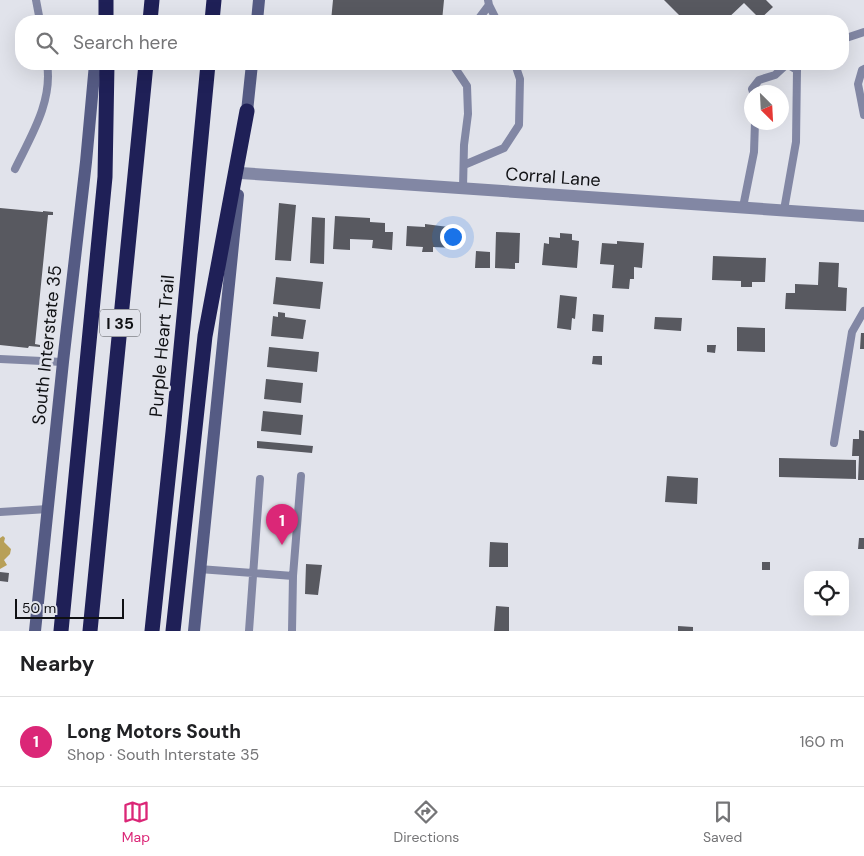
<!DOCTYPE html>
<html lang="en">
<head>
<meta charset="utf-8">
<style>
	:root { --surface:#fff; --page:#f6f6f6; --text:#202124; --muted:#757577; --line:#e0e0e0; --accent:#db2777 }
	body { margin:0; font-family:"DM Sans",sans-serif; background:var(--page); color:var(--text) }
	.controls { position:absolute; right:15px; bottom:15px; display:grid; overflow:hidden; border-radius:10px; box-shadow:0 5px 20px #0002 }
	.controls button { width:45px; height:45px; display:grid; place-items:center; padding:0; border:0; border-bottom:1px solid var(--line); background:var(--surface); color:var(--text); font:25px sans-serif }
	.compass { position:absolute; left:744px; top:85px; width:45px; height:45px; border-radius:50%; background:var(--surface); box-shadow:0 5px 20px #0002; rotate:156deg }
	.scale { position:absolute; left:15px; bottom:12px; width:109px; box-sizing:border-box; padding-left:5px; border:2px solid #101114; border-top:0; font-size:14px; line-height:18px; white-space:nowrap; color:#101114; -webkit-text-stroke:4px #e1e3eb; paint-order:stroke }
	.you { position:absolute; left:452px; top:236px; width:18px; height:18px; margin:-12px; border:4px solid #fff; border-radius:50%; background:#1a73e8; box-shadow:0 0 0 8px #1a73e833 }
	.badge { display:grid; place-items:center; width:32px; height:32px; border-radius:50%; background:var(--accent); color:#fff; font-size:16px; font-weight:700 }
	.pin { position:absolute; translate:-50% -41px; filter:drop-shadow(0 1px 2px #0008) }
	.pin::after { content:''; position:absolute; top:26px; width:18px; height:15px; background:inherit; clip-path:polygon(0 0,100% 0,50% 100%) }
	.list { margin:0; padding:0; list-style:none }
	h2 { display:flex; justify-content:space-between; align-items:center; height:65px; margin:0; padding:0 20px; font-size:21px }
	h2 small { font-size:16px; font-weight:400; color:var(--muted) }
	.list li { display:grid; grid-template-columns:32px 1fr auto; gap:15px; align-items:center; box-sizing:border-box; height:90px; padding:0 20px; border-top:1px solid var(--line) }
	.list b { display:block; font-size:19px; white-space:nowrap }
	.list p { margin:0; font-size:16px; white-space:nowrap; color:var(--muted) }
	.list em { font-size:16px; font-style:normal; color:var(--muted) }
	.icon { flex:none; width:28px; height:28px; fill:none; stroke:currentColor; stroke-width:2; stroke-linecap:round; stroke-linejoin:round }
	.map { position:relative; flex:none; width:864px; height:631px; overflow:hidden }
	.search { position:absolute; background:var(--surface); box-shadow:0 5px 20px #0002; left:15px; right:15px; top:15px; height:55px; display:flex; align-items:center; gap:12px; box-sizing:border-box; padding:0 18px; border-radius:20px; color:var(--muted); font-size:19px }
	.sheet { height:155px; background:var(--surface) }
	nav { display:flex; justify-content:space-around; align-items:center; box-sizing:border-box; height:70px; border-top:1px solid var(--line); background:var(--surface); font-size:14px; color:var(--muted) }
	nav a { display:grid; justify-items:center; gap:2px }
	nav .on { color:var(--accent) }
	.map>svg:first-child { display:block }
	.water { fill:#b8a058 }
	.building { fill:#585960 }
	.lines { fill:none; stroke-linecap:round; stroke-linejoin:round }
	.lane { stroke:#8287a4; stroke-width:8 }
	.street { stroke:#8287a4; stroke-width:12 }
	.secondary { stroke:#555b84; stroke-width:12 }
	.highway { stroke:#1f2057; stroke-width:15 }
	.labels { text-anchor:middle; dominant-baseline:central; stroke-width:5; stroke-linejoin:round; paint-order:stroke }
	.shield { fill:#e1e3eb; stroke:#4f5054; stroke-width:1 }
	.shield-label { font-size:16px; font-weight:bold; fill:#101114 }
	.street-label { font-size:18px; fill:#101114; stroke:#e1e3eb }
</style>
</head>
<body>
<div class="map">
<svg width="864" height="631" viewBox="0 0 864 631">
	<rect width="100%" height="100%" fill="#e1e3eb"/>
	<path class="water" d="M3 536 5 538 4 542 11 549 10 554 4 560 7 565 0 569V538Z"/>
	<path class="building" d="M333 0H444L442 21H331Z
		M664 0H766L773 7 760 19 744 3 725 21H685Z
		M279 203 296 205 291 261 275 260Z
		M0 208 43 212V211L53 212V215H48L35 344 40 345V347L29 346 28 348 0 345Z
		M335 216 370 218V222L385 223V232H393L392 250 372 248 373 240 350 239V250L333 249Z
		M312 217 325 218 324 264 310 263Z
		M425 224 456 228 455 248 433 247V252H422L423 247 406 246 407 226 425 227Z
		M496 232 520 233 519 263H515V269L495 268Z
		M560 233 572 234V240L579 241 577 268 542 265 544 243 549 244V237L560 238Z
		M617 241 644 243 642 268 634 267V279H630L629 289 612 288 614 265 600 264 602 243 617 244Z
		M476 251 490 252V268H475Z
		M713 256 766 258 765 282H752V287H741V281L712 280Z
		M819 262 839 263 838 287 847 288 846 311 785 309 786 293H795V284L818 285Z
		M276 277 323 282 320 309 273 304Z
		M560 295 577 297 575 319 572 318 571 330 557 328Z
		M278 312 285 313V317L306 320 303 339 271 336 273 316 278 317Z
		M593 314 604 315 603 332 592 331Z
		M655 317 682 318 681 331 654 329Z
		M737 327 765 328V352L737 351Z
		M861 333H864V349H860Z
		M707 345H716L715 353 707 352Z
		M269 347 319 352 317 372 267 367Z
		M593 356H602V365L592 364Z
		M266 379 303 383 301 403 264 399Z
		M263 411 303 415 301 435 261 431Z
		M859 430 864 431V480H858L859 456H852L853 439H859Z
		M257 441 313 446 312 453 257 448Z
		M779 458 856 460V479L779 477Z
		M667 476 698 478 697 504 665 502Z
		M859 538H864V549H858Z
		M490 542 508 543V567H489Z
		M762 562H770V570H762Z
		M306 564 322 565 318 595 305 594Z
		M0 572 9 573 8 582 0 581Z
		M496 606 509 607V631H494Z
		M678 626 693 627V631H678Z"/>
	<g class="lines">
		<path class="lane" d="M36 0 40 21
			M489 5 497 21
			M477 21 489 5 488 0
			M843 39 864 32
			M457 64 455 68 467 86 468 114 464 145 463 188
			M864 69 862 70 858 84 864 115
			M753 92 752 89 759 80 775 75 787 64
			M464 165 504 148 519 125 520 79 515 64
			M15 169C31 136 53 101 47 64
			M743 207 754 152 755 122
			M784 210 796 142 797 70 787 64
			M0 359 63 362
			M834 443 852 332 864 311
			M0 512 48 509
			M199 569 293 576 292 631
			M293 576 301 476
			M249 631 260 479"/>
		<path class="street" d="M240 173 864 216"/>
		<path class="secondary" d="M257 21 259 0
			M246 121 252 64
			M35 631 63 362 86 162 95 64
			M194 631 238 195"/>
		<path class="highway" d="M106 0V21
			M150 21 152 0
			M212 21 214 0
			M61 631 105 177 107 64
			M90 631 146 64
			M152 631 173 432 208 64
			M173 631 205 336 247 111"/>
	</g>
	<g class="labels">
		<rect class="shield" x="100" y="309.5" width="40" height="27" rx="4"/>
		<g class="shield-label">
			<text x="120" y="323">I 35</text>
		</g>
		<g class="street-label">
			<text transform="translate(553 177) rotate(4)">Corral Lane</text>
			<text transform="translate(47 345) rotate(-84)">South Interstate 35</text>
			<text transform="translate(162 346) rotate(-85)">Purple Heart Trail</text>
		</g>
	</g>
</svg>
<div class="controls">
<button><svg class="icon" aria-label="locate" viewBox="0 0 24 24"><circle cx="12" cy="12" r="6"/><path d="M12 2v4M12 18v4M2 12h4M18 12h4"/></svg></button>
</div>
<svg class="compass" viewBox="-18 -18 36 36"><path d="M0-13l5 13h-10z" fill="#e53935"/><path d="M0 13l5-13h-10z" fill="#757577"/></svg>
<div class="scale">50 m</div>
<div class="you"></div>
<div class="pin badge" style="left:282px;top:545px">1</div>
<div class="search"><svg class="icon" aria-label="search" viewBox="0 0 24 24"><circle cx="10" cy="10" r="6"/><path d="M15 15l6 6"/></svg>Search here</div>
</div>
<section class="sheet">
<h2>Nearby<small></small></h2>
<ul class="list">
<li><span class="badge">1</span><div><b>Long Motors South</b><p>Shop · South Interstate 35</p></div><em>160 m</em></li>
</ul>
</section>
<nav>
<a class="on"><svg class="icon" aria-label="map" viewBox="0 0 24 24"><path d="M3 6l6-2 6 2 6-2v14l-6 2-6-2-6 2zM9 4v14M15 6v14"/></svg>Map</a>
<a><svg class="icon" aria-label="directions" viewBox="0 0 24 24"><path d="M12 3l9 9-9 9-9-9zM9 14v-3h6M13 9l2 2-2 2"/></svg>Directions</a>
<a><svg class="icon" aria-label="saved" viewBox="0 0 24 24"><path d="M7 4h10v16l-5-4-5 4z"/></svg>Saved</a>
</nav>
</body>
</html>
